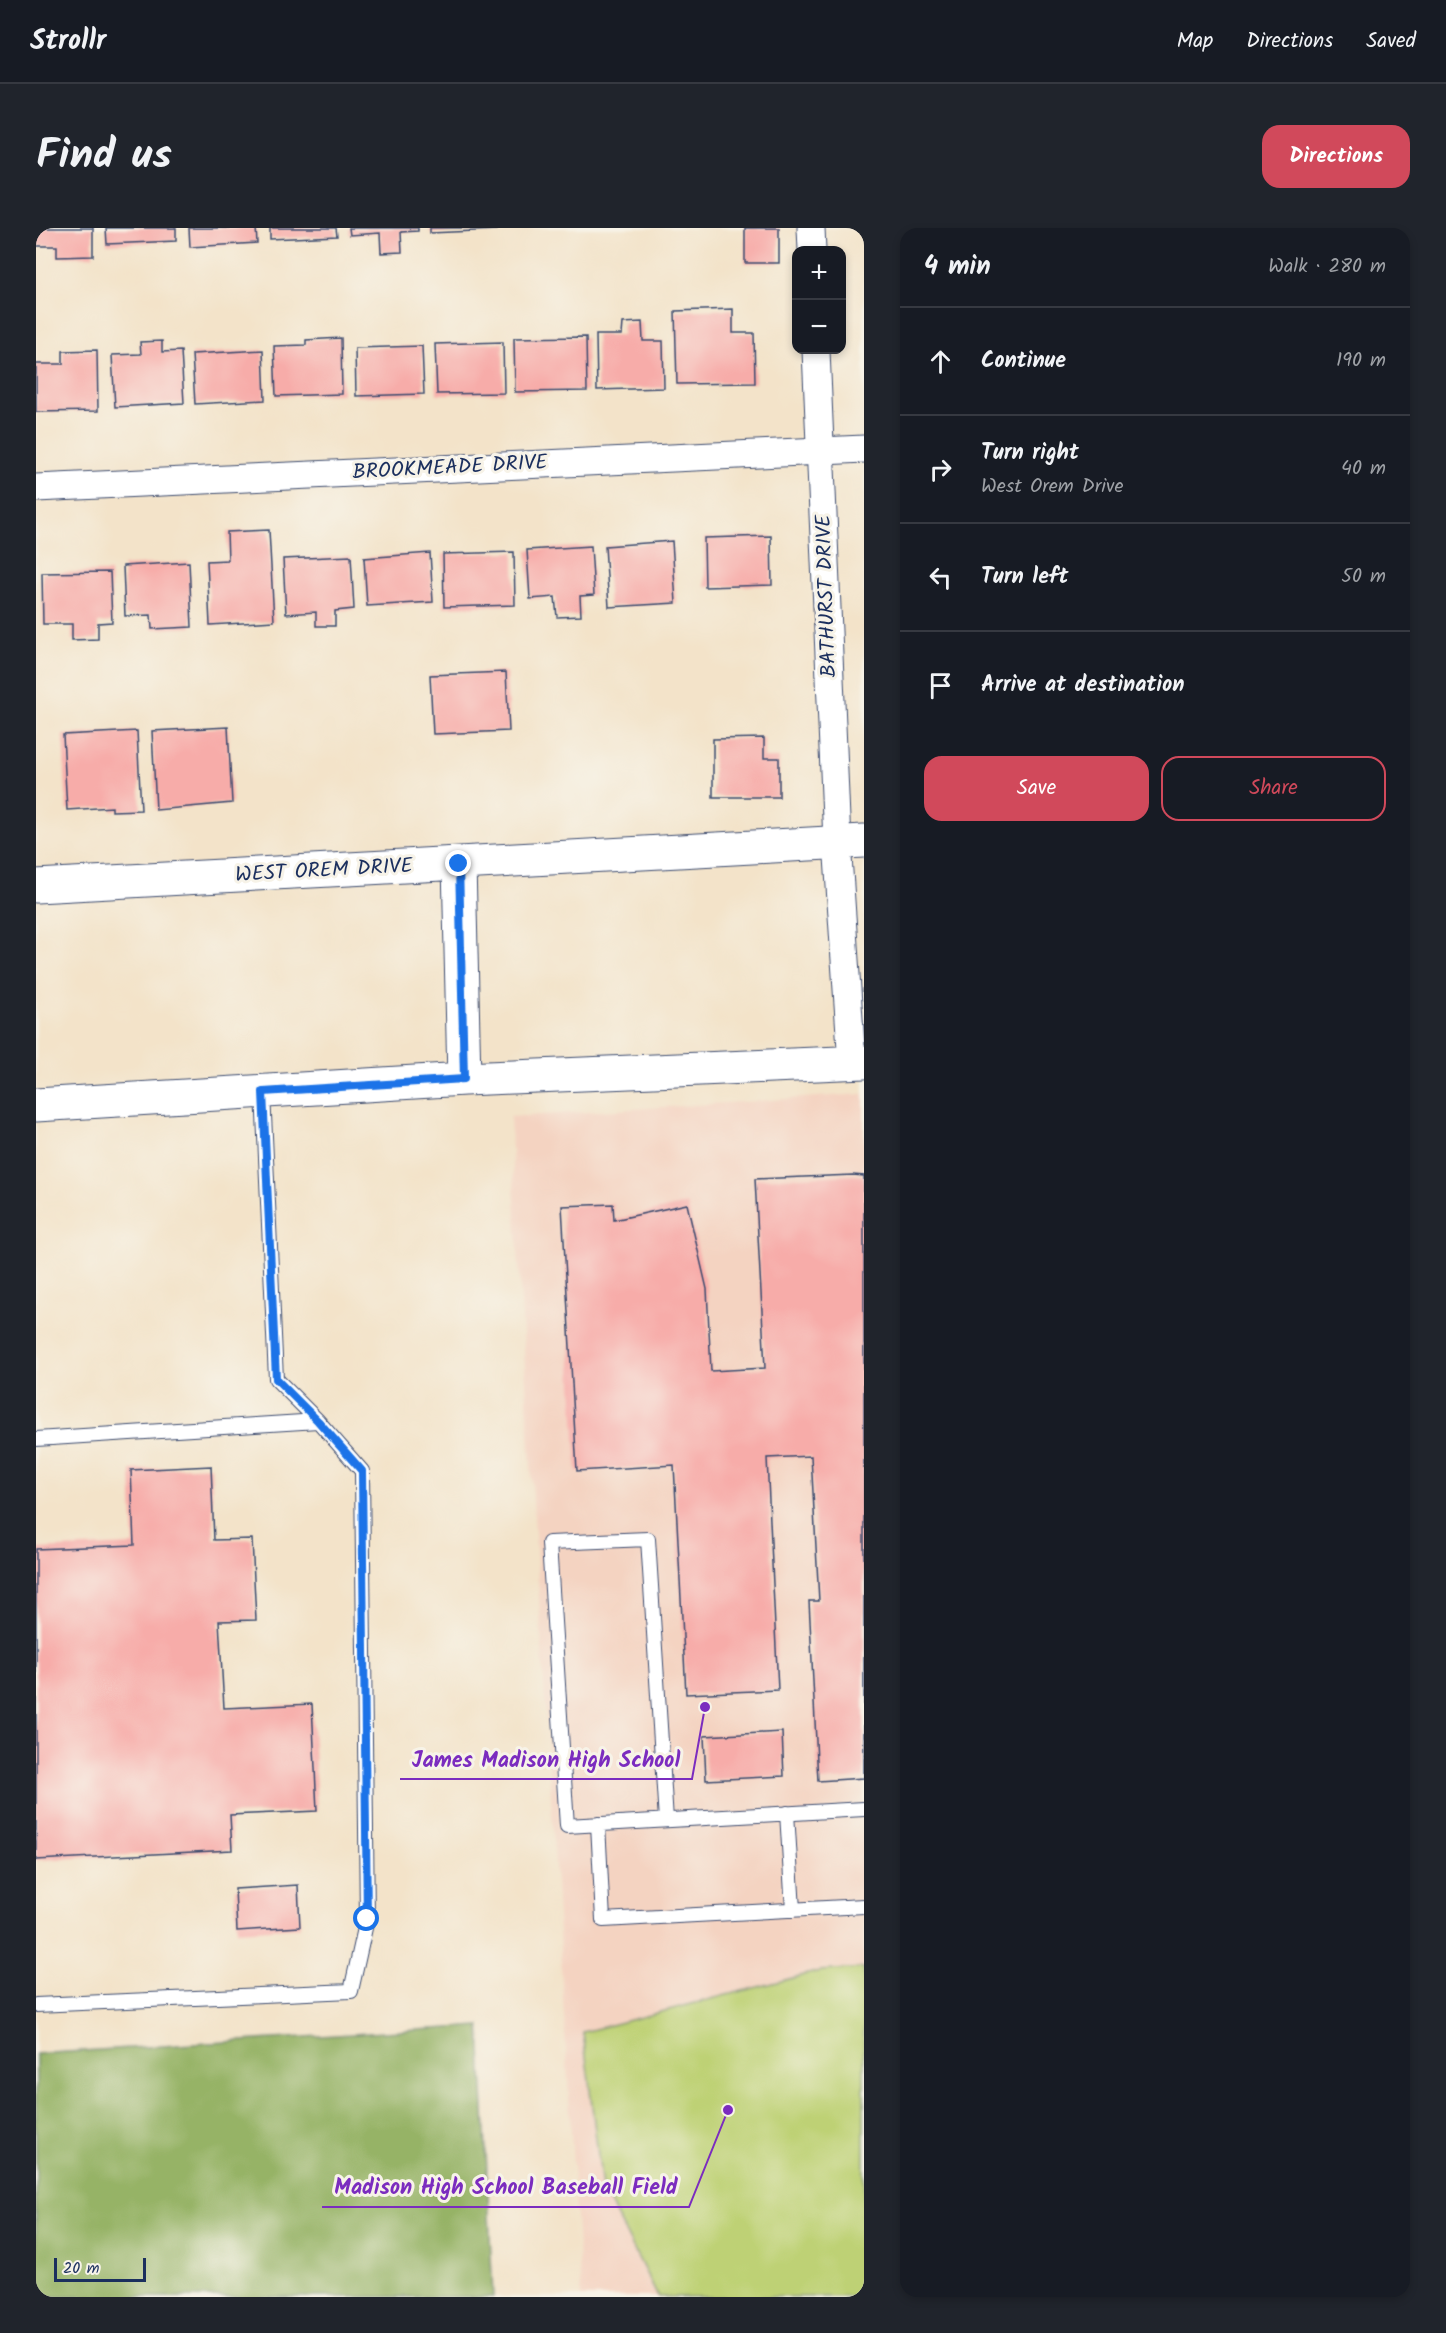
<!DOCTYPE html>
<html lang="en">
<head>
<meta charset="utf-8">
<style>
	:root { --surface:#171b24; --page:#20242c; --text:#f1f3f6; --muted:#9ea1a6; --line:#363941; --accent:#d1495b }
	body { margin:0; font-family:Kalam,sans-serif; background:var(--page); color:var(--text) }
	.controls { position:absolute; right:18px; top:18px; display:grid; overflow:hidden; border-radius:12px; box-shadow:0 3px 9px #0003 }
	.controls button { width:54px; height:54px; display:grid; place-items:center; padding:0; border:0; border-bottom:2px solid var(--line); background:var(--surface); color:var(--text); font:30px sans-serif }
	.scale { position:absolute; left:18px; bottom:15px; width:92px; box-sizing:border-box; padding-left:6px; border:3px solid #1b2f5e; border-top:0; font-size:16px; line-height:21px; white-space:nowrap; color:#1b2f5e; -webkit-text-stroke:4px #f7f3e8; paint-order:stroke }
	.stop { position:absolute; width:18px; height:18px; margin:-14px; border:4px solid #1a73e8; border-radius:50%; background:#fff }
	.stop.end { background:#1a73e8; border-color:#fff; box-shadow:0 2px 6px #0008 }
	.list { margin:0; padding:0; list-style:none }
	h2 { display:flex; justify-content:space-between; align-items:center; height:78px; margin:0; padding:0 24px; font-size:26px }
	h2 small { font-size:20px; font-weight:400; color:var(--muted) }
	.list li { display:grid; grid-template-columns:39px 1fr auto; gap:18px; align-items:center; box-sizing:border-box; height:108px; padding:0 24px; border-top:2px solid var(--line) }
	.list b { display:block; font-size:22px; white-space:nowrap }
	.list p { margin:0; font-size:20px; white-space:nowrap; color:var(--muted) }
	.list em { font-size:20px; font-style:normal; color:var(--muted) }
	.actions { display:flex; gap:12px; padding:18px 24px }
	.actions a { flex:1; padding:14px 0; border:2px solid var(--accent); border-radius:18px; text-align:center; font-size:21px; color:var(--accent) }
	.actions .main { background:var(--accent); color:#fff }
	.icon { flex:none; width:33px; height:33px; fill:none; stroke:currentColor; stroke-width:2; stroke-linecap:round; stroke-linejoin:round }
	.map { position:relative; flex:none; width:828px; height:2069px; overflow:hidden; border-radius:18px }
	header { display:flex; align-items:center; gap:36px; box-sizing:border-box; height:84px; padding:0 30px; background:var(--surface); border-bottom:2px solid var(--line) }
	header strong { font-size:28px }
	nav { display:flex; gap:33px; margin-inline-start:auto; font-size:21px }
	.intro { display:flex; align-items:center; justify-content:space-between; box-sizing:border-box; height:144px; padding:0 36px }
	h1 { margin:0; font-size:42px }
	.button { padding:15px 27px; border-radius:18px; background:var(--accent); color:#fff; font-size:21px; font-weight:700 }
	main { display:flex; gap:36px; padding:0 36px }
	aside { flex:1; background:var(--surface); border-radius:18px; box-shadow:0 3px 9px #0003 }
	.map>svg:first-child { display:block }
	.built { fill:#f4d3c1 }
	.green { fill:#bed175; stroke:#6c806a; stroke-width:1.5 }
	.forest { fill:#96b366; stroke:#587162; stroke-width:1.5 }
	.building { fill:#f7aca9 }
	.lines { fill:none; stroke-linecap:round; stroke-linejoin:round }
	.service-casing { stroke:#3b4a6e; stroke-width:16 }
	.minor-casing { stroke:#3b4a6e; stroke-width:29 }
	.secondary-casing { stroke:#3b4a6e; stroke-width:35 }
	.service { stroke:#fff; stroke-width:14 }
	.minor { stroke:#fff; stroke-width:27 }
	.secondary { stroke:#fff; stroke-width:33 }
	.route { stroke:#1a73e8; stroke-width:8 }
	.labels { text-anchor:middle; dominant-baseline:central; stroke-width:6; stroke-linejoin:round; paint-order:stroke }
	.street-label { font-size:21px; fill:#1b2f5e; stroke:#f7f3e8 }
	.leader { fill:none; stroke:#7b2cbf; stroke-width:2 }
	.callout-dot { fill:#7b2cbf; stroke:#f7f3e8; stroke-width:2 }
	.callout-label { font-size:22px; text-anchor:middle; font-weight:bold; fill:#7b2cbf; stroke:#f7f3e8; stroke-width:6; stroke-linejoin:round; paint-order:stroke }
</style>
</head>
<body>
<header>
<strong>Strollr</strong>
<nav><a>Map</a><a>Directions</a><a>Saved</a></nav>
</header>
<div class="intro"><h1>Find us</h1><a class="button">Directions</a></div>
<main>
<div class="map">
<svg width="828" height="2069" viewBox="0 0 828 2069">
	<rect width="100%" height="100%" fill="#f7f3e8"/>
	<filter id="ink" filterUnits="userSpaceOnUse"><feTurbulence type="fractalNoise" baseFrequency=".0167" numOctaves="2"/><feDisplacementMap in="SourceGraphic" scale="12" xChannelSelector="R" yChannelSelector="G"/><feConvolveMatrix kernelMatrix="1 2 1 2 8 2 1 2 1" color-interpolation-filters="sRGB"/></filter>
	<filter id="wash" filterUnits="userSpaceOnUse"><feTurbulence type="fractalNoise" baseFrequency=".008" numOctaves="4" result="noise"/><feDisplacementMap in="SourceGraphic" scale="24" xChannelSelector="R" yChannelSelector="G"/><feGaussianBlur stdDeviation="1.35" result="paint"/><feColorMatrix in="noise" values="0 0 0 0 0 0 0 0 0 0 0 0 0 0 0 0 0 1.4 0 .05"/><feComposite in="paint" operator="in"/></filter>
	<g filter="url(#wash)">
		<rect width="100%" height="100%" fill="#f3e3c9"/>
		<path class="built" d="M828 866V2069H545L474 889Z"/>
		<path class="green" d="M828 1740V2069H622L566 1959 547 1804 784 1743Z"/>
		<path class="forest" d="M444 1798 457 2069H0V1826Z"/>
		<g id="blocks">
			<path class="building" d="M0 0H57V28L21 29V18H0Z
				M70 0H140V13L71 16Z
				M153 0H220L221 15 154 19Z
				M234 0H300L301 8 234 11Z
				M313 0H382V3L365 4 366 24 345 25 344 5 314 7Z
				M394 0H461V2L394 5Z
				M709 0H743V35H709Z
				M697 81V105H718L719 155 641 156 639 83Z
				M606 94 607 113H627L628 160 561 162 560 107H586L587 95Z
				M550 109 551 163 479 164 478 110Z
				M305 110 306 166 240 168 238 118 270 117V112Z
				M126 113V124L145 123 148 175 79 179 76 127 105 126 104 114Z
				M467 114 468 165 401 166 399 116Z
				M386 118 388 166 320 168 319 120Z
				M61 122 62 183 0 184V136H27V123Z
				M227 122 229 172 159 176 156 126Z
				M233 302 238 393 174 397 171 333 192 332 191 304Z
				M735 308 736 357 669 359 668 310Z
				M636 313 640 375 573 379 569 318Z
				M555 318 558 367 544 368 545 388 521 389 519 369 494 371 491 322Z
				M478 324 479 377 408 379 407 326Z
				M394 325 397 374 331 378 328 330Z
				M315 328 318 381 299 383V398H280V384L250 386 247 331Z
				M153 334 156 399 116 401 115 387 89 388 87 338Z
				M74 344 76 394 62 395V411L36 412V396H7L6 345Z
				M470 444 473 503 397 506 394 447Z
				M192 499 196 575 120 582 116 503Z
				M101 503 105 582 76 583V579L31 582 27 507Z
				M728 510V530H743V569H677V511Z
				M817 947 828 948V1550L782 1553 773 1373H783L775 1228 731 1230 742 1462 650 1466 638 1237 541 1243 526 978 577 976 578 992 651 976 671 1061 675 1143 729 1140 719 951Z
				M175 1238 178 1312 216 1311 220 1392 183 1393 188 1480 276 1476 281 1583 194 1587 196 1622 0 1632V1321L98 1317 95 1242Z
				M746 1504 748 1548 670 1552 668 1508Z
				M262 1657 264 1699 201 1703 199 1661Z"/>
		</g>
	</g>
	<g filter="url(#ink)">
		<use href="#blocks" fill-opacity="0" stroke="#3b4a6e" stroke-width="1.5"/>
		<g class="lines">
			<defs>
				<path id="service" d="M0 1211 282 1193
					M751 1585 757 1682
					M630 1592 612 1311 513 1315 531 1598 828 1581
					M562 1596 567 1692 828 1678
					M0 1777 315 1763 331 1691 326 1243 282 1193 240 1151 227 864"/>
				<path id="minor" d="M775 0 776 22
					M780 122 801 614 816 835
					M0 260 828 221"/>
				<path id="secondary" d="M423 636 428 851
					M0 658 828 613
					M0 877 428 851 828 834"/>
			</defs>
			<use href="#service" class="service-casing"/>
			<use href="#minor" class="minor-casing"/>
			<use href="#secondary" class="secondary-casing"/>
			<use href="#service" class="service"/>
			<use href="#minor" class="minor"/>
			<use href="#secondary" class="secondary"/>
		</g>
	</g>
	<g class="lines" filter="url(#ink)">
		<path class="route" d="M331 1691 326 1243 282 1193 240 1151 227 864 428 851 423 636"/>
	</g>
	<g class="labels">
		<g class="street-label">
			<text transform="translate(414 240) rotate(-3)">BROOKMEADE DRIVE</text>
			<text transform="translate(791 368) rotate(-92)">BATHURST DRIVE</text>
			<text transform="translate(288 643) rotate(-3)">WEST OREM DRIVE</text>
		</g>
	</g>
	<path class="leader" d="M669 1479L656 1551H364M692 1882L653 1979H286"/>
	<g class="callout-dot">
		<circle cx="669" cy="1479" r="6"/>
		<circle cx="692" cy="1882" r="6"/>
	</g>
	<g class="callout-label">
		<text x="510" y="1539">James Madison High School</text>
		<text x="470" y="1966">Madison High School Baseball Field</text>
	</g>
</svg>
<div class="controls">
<button>+</button>
<button>−</button>
</div>
<div class="scale">20 m</div>
<div class="stop" style="left:331px;top:1691px"></div>
<div class="stop end" style="left:423px;top:636px"></div>
</div>
<aside>
<h2>4 min<small>Walk · 280 m</small></h2>
<ul class="list">
<li><svg class="icon" aria-label="ahead" viewBox="0 0 24 24"><path d="M12 20V5M6 11l6-6 6 6"/></svg><div><b>Continue</b></div><em>190 m</em></li>
<li><svg class="icon" aria-label="right" viewBox="0 0 24 24"><path d="M7 20v-9h11M14 6l5 5-5 5"/></svg><div><b>Turn right</b><p>West Orem Drive</p></div><em>40 m</em></li>
<li><svg class="icon" aria-label="left" viewBox="0 0 24 24"><path d="M17 20v-9H6M10 6l-5 5 5 5"/></svg><div><b>Turn left</b></div><em>50 m</em></li>
<li><svg class="icon" aria-label="arrive" viewBox="0 0 24 24"><path d="M6 21V4h12l-3 4 3 4H6"/></svg><div><b>Arrive at destination</b></div></li>
</ul>
<div class="actions"><a class="main">Save</a><a>Share</a></div>
</aside>
</main>
</body>
</html>
